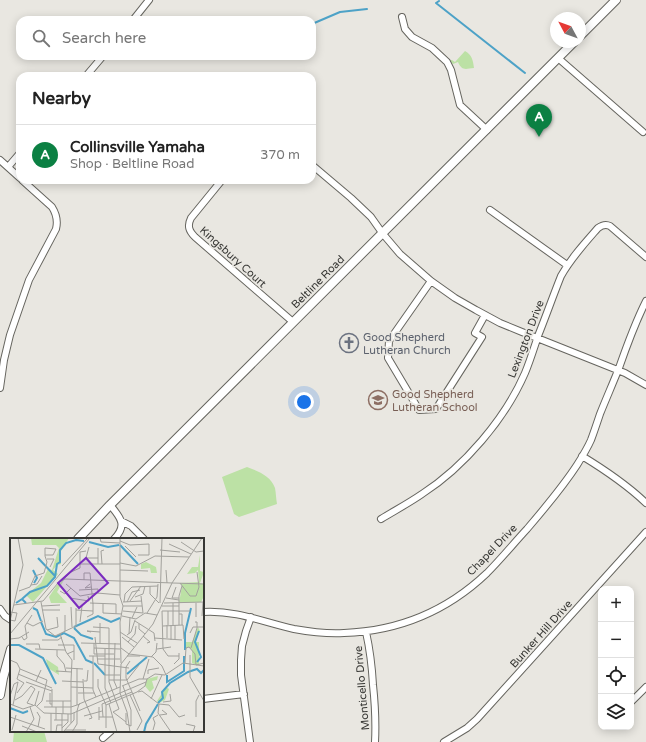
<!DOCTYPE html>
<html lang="en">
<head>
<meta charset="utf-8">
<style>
	:root { --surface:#fff; --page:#f6f6f6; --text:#222; --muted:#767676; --line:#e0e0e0; --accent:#0b8043 }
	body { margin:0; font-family:"Varela Round",sans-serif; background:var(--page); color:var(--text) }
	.controls { position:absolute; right:12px; bottom:12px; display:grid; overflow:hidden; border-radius:8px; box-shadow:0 2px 10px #0003 }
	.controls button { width:36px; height:36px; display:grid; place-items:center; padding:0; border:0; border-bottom:1px solid var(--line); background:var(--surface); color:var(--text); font:20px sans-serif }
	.compass { position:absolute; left:550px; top:12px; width:36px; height:36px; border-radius:50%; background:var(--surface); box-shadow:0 2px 10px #0003; rotate:311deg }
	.you { position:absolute; left:304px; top:402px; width:14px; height:14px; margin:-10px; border:3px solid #fff; border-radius:50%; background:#1a73e8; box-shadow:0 0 0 6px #1a73e833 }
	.badge { display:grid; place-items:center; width:26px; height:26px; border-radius:50%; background:var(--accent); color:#fff; font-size:13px; font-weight:700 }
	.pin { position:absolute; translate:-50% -33px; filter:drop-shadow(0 1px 2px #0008) }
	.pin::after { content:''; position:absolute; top:21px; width:14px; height:12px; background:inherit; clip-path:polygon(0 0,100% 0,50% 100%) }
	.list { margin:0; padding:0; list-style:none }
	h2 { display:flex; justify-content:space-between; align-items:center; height:52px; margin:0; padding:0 16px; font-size:17px }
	h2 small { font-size:13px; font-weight:400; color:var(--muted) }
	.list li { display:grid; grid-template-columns:26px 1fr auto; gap:12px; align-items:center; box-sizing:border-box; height:60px; padding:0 16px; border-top:1px solid var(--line) }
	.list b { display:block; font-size:15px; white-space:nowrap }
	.list p { margin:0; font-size:13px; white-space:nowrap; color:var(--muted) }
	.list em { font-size:13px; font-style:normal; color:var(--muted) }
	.icon { flex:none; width:22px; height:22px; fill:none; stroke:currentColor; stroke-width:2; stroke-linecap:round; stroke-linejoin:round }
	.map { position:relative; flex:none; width:646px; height:742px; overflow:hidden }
	.search { position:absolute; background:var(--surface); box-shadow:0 2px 10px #0003; left:16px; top:16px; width:300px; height:44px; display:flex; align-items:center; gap:10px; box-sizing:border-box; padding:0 14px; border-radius:12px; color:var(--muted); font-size:15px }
	.panel { position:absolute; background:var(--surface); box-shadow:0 2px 10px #0003; left:16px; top:72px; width:300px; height:112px; border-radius:12px }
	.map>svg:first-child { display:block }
	.green { fill:#bce1a5 }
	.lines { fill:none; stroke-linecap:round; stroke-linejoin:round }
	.stream { stroke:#4da2c7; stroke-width:2 }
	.minor-casing { stroke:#66655f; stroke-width:8 }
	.secondary-casing { stroke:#66655f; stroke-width:10 }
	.minor { stroke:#fff; stroke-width:6 }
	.secondary { stroke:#fff; stroke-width:8 }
	.labels { text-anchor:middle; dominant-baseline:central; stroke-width:3.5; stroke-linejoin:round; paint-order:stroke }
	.street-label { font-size:11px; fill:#373734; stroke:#e9e7e1 }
	.worship-label { font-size:11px; fill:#5b616d; stroke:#e9e7e1; text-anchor:start }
	.education-label { font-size:11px; fill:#785e54; stroke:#e9e7e1; text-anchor:start }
	.inset-river { fill:none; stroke:#4da2c7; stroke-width:2 }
	.inset-road { fill:none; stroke:#a2a19c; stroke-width:1 }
	.view { fill:#7b2cbf; fill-opacity:0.15; stroke:#7b2cbf; stroke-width:2 }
	.inset-edge { fill:none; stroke:#373734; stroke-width:2 }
</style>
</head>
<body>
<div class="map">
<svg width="646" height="742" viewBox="0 0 646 742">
	<rect width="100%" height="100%" fill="#e9e7e1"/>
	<path class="green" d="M465 51C472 55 473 60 474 68 465 69 462 71 458 62L453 64 450 61 451 60H452L455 62Z
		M247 467C258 471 271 476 275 488 276 493 276 499 277 504L239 517 234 514 222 477Z
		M14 731H44L47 742H13Z"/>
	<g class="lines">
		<path class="stream" d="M439 1 436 3 525 73
			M312 24 340 12 367 9"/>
		<defs>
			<path id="minor" d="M402 17 405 29 412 37 432 48 447 62 451 70 460 105 487 130
				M133 20 149 0
				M558 58 643 132
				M86 76 103 56
				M0 160 20 178
				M312 165 351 198 371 217 383 234 400 254 431 281 455 298 476 310 500 323 522 332 625 373 646 385
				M8 167 20 153
				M222 180 191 218C187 226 189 231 195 237L293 322
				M490 210 567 265
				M431 281 389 341 388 358 419 410 436 409 482 337 475 333 485 315
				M0 388 4 360 10 335 29 280 56 229C58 221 57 215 52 207L22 180
				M582 456C605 470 626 484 646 503
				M110 505C120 517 128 525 114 539
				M381 519C394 511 409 503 422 494 464 467 505 419 525 373 530 361 534 348 538 336 546 316 553 296 561 276 571 258 584 244 598 228 602 225 606 224 610 226L646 257
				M121 521 131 526 144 539
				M0 609 5 616 11 620
				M203 612C236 610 263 622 294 629 311 632 328 634 344 633 399 631 447 611 487 573 501 559 514 543 527 529 545 508 562 488 577 465 582 457 587 449 591 440 594 432 597 423 600 414 606 399 613 383 619 368 627 345 635 323 646 301
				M366 632C370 650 372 667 373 685 375 704 376 723 375 742
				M203 699 244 694
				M631 702 646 687
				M103 738 111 731
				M250 742 241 675V660L242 646 246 631 251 617
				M444 742 467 728 477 719 646 532"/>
			<path id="secondary" d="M580 36 616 0
				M78 539 110 505 574 42
				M0 695 3 678 11 649"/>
		</defs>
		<use href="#minor" class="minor-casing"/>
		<use href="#secondary" class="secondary-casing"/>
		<use href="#minor" class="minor"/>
		<use href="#secondary" class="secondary"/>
	</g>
	<defs>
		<symbol id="church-ring" viewBox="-11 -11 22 22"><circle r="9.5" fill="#e9e7e1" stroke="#6b7280" stroke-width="1.5"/><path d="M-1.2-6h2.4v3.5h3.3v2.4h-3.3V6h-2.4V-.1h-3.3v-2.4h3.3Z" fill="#6b7280"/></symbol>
		<symbol id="school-ring" viewBox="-11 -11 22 22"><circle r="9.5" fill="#e9e7e1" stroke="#8d6e63" stroke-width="1.5"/><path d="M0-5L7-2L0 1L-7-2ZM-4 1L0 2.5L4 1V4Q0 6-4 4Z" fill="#8d6e63"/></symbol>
	</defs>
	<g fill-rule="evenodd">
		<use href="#church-ring" x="338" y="332" width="22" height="22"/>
		<use href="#school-ring" x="367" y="389" width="22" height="22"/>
	</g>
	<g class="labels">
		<g class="street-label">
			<text transform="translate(233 257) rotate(42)">Kingsbury Court</text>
			<text transform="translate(318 282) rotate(-45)">Beltline Road</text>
			<text transform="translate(526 339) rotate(-69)">Lexington Drive</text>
			<text transform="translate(492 550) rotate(-46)">Chapel Drive</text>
			<text transform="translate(541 634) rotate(-48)">Bunker Hill Drive</text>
			<text transform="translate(362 688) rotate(-95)">Monticello Drive</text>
		</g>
		<g class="worship-label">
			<text x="363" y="337">Good Shepherd<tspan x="363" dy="13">Lutheran Church</tspan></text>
		</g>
		<g class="education-label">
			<text x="392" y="394">Good Shepherd<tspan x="392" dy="13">Lutheran School</tspan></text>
		</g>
	</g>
	<g transform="translate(10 538)">
		<rect width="194" height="194" fill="#e9e7e1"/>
		<path d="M21 0H59L51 13V26L47 27 43 32 48 36 23 64 16 57 31 45 38 31 42 32 49 10 46 7H22ZM190 17V33L194 34 190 45 193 46 194 58 191 64 169 65 172 48 170 45 189 44 188 32 185 35 177 36 182 29H188ZM136 24 146 29 147 35H141L140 30 131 31V26ZM54 42 47 54 57 65H41L39 59 47 47ZM188 89 190 93 185 104H189V126L186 127 182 125V112L179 109 176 111 174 104H182ZM36 121 48 129 49 137 38 130ZM148 138 147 142 142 143 144 150 140 154 135 148 137 141ZM156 149 159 151 155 162 149 165 147 163Z" fill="#bce1a5"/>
		<path class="inset-river" d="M79 4 98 9 109 7M110 7 128 26M28 20 45 38M23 32 27 40 24 45M12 61 20 54 37 48 45 39 47 26 50 24V12L56 5 66 2 74 3M6 65 12 61 16 65M23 70 27 72 31 83M31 84 36 96 46 99 54 95 64 100 76 122 83 125M64 89 88 78 101 84 110 80M64 90 71 97 83 101M0 107H9L33 120 46 146M175 112V95L181 70M187 124 191 119 185 104 189 93M84 125 95 137M117 136 137 119M157 137V144L174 133V118M148 165 153 160 152 154 160 145 178 134 187 131 191 135 194 132M0 170 13 175 18 173M134 194 136 186 148 166"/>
		<path class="inset-road" d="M90 0 91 4 110 5M110 0V59L113 68 110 84 111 125M110 3 120 7 139 6V17H128M171 4 186 14 194 13M159 6 181 16M115 8 126 19M79 9 76 20H88M88 10V26M150 12 170 14M37 21H44L40 29M110 25 126 28 145 18 179 19M70 26H110M92 26 91 13 94 12M52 28 77 1M110 32 138 33M156 32 157 45M25 38 34 35 37 24 35 18V10L46 11 43 17H35M53 42 61 34 70 30V14L76 13M74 42V35H80L83 66M163 45 194 46M170 45 180 58H186L189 49 187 34M56 46 70 58 87 55 110 57M80 46 75 50 81 49M21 47 27 46 32 38M140 48V56L149 65M166 49 162 60H169M69 52 88 51V55M9 53 20 49 25 38M50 53 55 56 61 50M131 58 133 75M125 59 133 56 135 48M60 60 79 63 78 58M156 60 169 62M120 63 131 48M31 64 36 91 45 98 66 88V70M113 64 132 63M114 64 115 56 122 49 148 48M117 64 122 54 130 52M80 65 106 66V76M150 65 152 0M154 65 194 64M163 65V87M186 65V79M93 66V75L112 76M4 67 33 63 48 45 55 41 163 45M32 68 50 67M113 68H132M152 68H169M61 69 62 89M32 72H50M66 72 83 73M113 73 133 75M152 73 153 111 158 118H169M152 73H180M0 74 7 75 5 83 0 82M137 75 147 59 148 46M169 76H172V87M55 77V93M112 78 126 81 135 75 147 77M192 78 193 64M77 79 83 76V65M122 80 127 69M0 83 13 27 8 0M125 83 144 95 145 103M70 84 72 68M17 85 23 88 33 83M90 85V105M129 86V91L135 96M158 87V73M169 87V58L172 48M153 88 173 87 174 101M83 89 99 90V144L109 171 103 174 116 184M37 92 48 89 47 79M81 94 77 93 90 94M110 94 127 105M180 95 183 89H194M0 96 80 0M50 96 56 114 62 122 61 143M119 96 120 79M117 97 121 94 125 82M133 98 140 104 137 105M12 99 14 102 17 100 15 88 22 77M85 99 88 126 119 130M112 99 124 109M144 100 172 102M157 100V87M0 101 9 100 19 94M32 102H48L52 99M161 102V87M165 102V87M118 104 125 96 126 88M71 105 110 106M84 105V116H104M105 105 104 143 107 150M16 106H29L30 111M48 107H64V113M84 110 110 111M111 110 119 116 143 119 152 128 156 137M181 110 187 90V84H185M25 111 55 112M95 111V150L101 165M147 111 161 109M47 112V118L54 126 56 134M57 116 64 113V122M180 117V139L194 163M79 118H95M83 118V152L86 159M117 118H130M141 119 146 114 147 105M87 121H110M0 122 7 125 10 131 37 142 32 163 27 168M120 123 116 129V140L130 173M175 125 176 110 179 109 185 116 186 127 194 125M164 126 169 121V115M56 130 73 131M46 133 62 134M8 136 42 150M138 136V132L149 130M95 137H110M73 141 74 161 82 180 79 181M88 141V149L96 167V190M133 141 139 121M137 141 145 136 155 137 173 125 194 128M99 142H117L129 127M26 143 31 132M52 143 73 144M61 143V185M74 143H77L78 132M16 144 42 153M112 148 129 141H137M113 148 121 172V188L116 186V175M61 149 83 150M42 151V169M128 154 132 153 149 166M7 155 14 145 7 141 10 131M40 155V166H42M68 155H84M110 155 136 144M120 157 132 183 127 192M0 158 4 146 8 144 3 167M141 161 152 137M5 162 12 158 21 148 25 151 17 165 23 167M36 163H61M53 163V176M153 164 161 163 160 156M0 166 13 171 25 167 34 175 61 176 110 155M99 166 107 194M149 166 159 167 169 179 175 177M149 166 148 175 161 194M25 167 29 153M67 167V130M96 167 127 154 135 148 137 141M34 169H61L70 166M46 169V182M89 169V182M67 173 69 166 110 149M27 174 30 179 28 189M41 175V194M150 177 157 176 152 172M74 178 92 173M0 179 35 191M89 179H103M93 179 92 166 122 154M186 179V163L189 157M44 182H58M176 186 185 188 183 194M12 188 27 194M52 190 58 184V176M2 192 6 177M55 192H76M143 192 145 185 143 180 148 177M16 194 24 181 20 169M46 194 47 187H52M52 194V176M53 194 64 182V175M62 194 67 186V173M120 194 117 174 110 155 111 126 143 86 162 45 192 0"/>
		<path class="view" d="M76 20 98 45 69 70 48 45Z"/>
		<rect width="194" height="194" class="inset-edge"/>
	</g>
</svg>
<div class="controls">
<button>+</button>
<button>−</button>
<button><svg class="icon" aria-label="locate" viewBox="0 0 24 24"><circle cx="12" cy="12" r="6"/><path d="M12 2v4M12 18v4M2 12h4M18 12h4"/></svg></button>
<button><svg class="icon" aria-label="layers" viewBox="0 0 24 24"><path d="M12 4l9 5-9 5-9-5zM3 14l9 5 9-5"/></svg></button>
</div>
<svg class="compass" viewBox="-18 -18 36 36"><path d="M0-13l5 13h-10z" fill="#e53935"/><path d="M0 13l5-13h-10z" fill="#767676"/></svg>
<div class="you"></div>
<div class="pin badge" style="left:539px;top:137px">A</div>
<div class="search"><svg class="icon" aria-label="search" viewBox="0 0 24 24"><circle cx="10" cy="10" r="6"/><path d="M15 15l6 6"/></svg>Search here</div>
<section class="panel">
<h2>Nearby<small></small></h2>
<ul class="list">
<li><span class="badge">A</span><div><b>Collinsville Yamaha</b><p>Shop · Beltline Road</p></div><em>370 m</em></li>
</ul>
</section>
</div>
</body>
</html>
